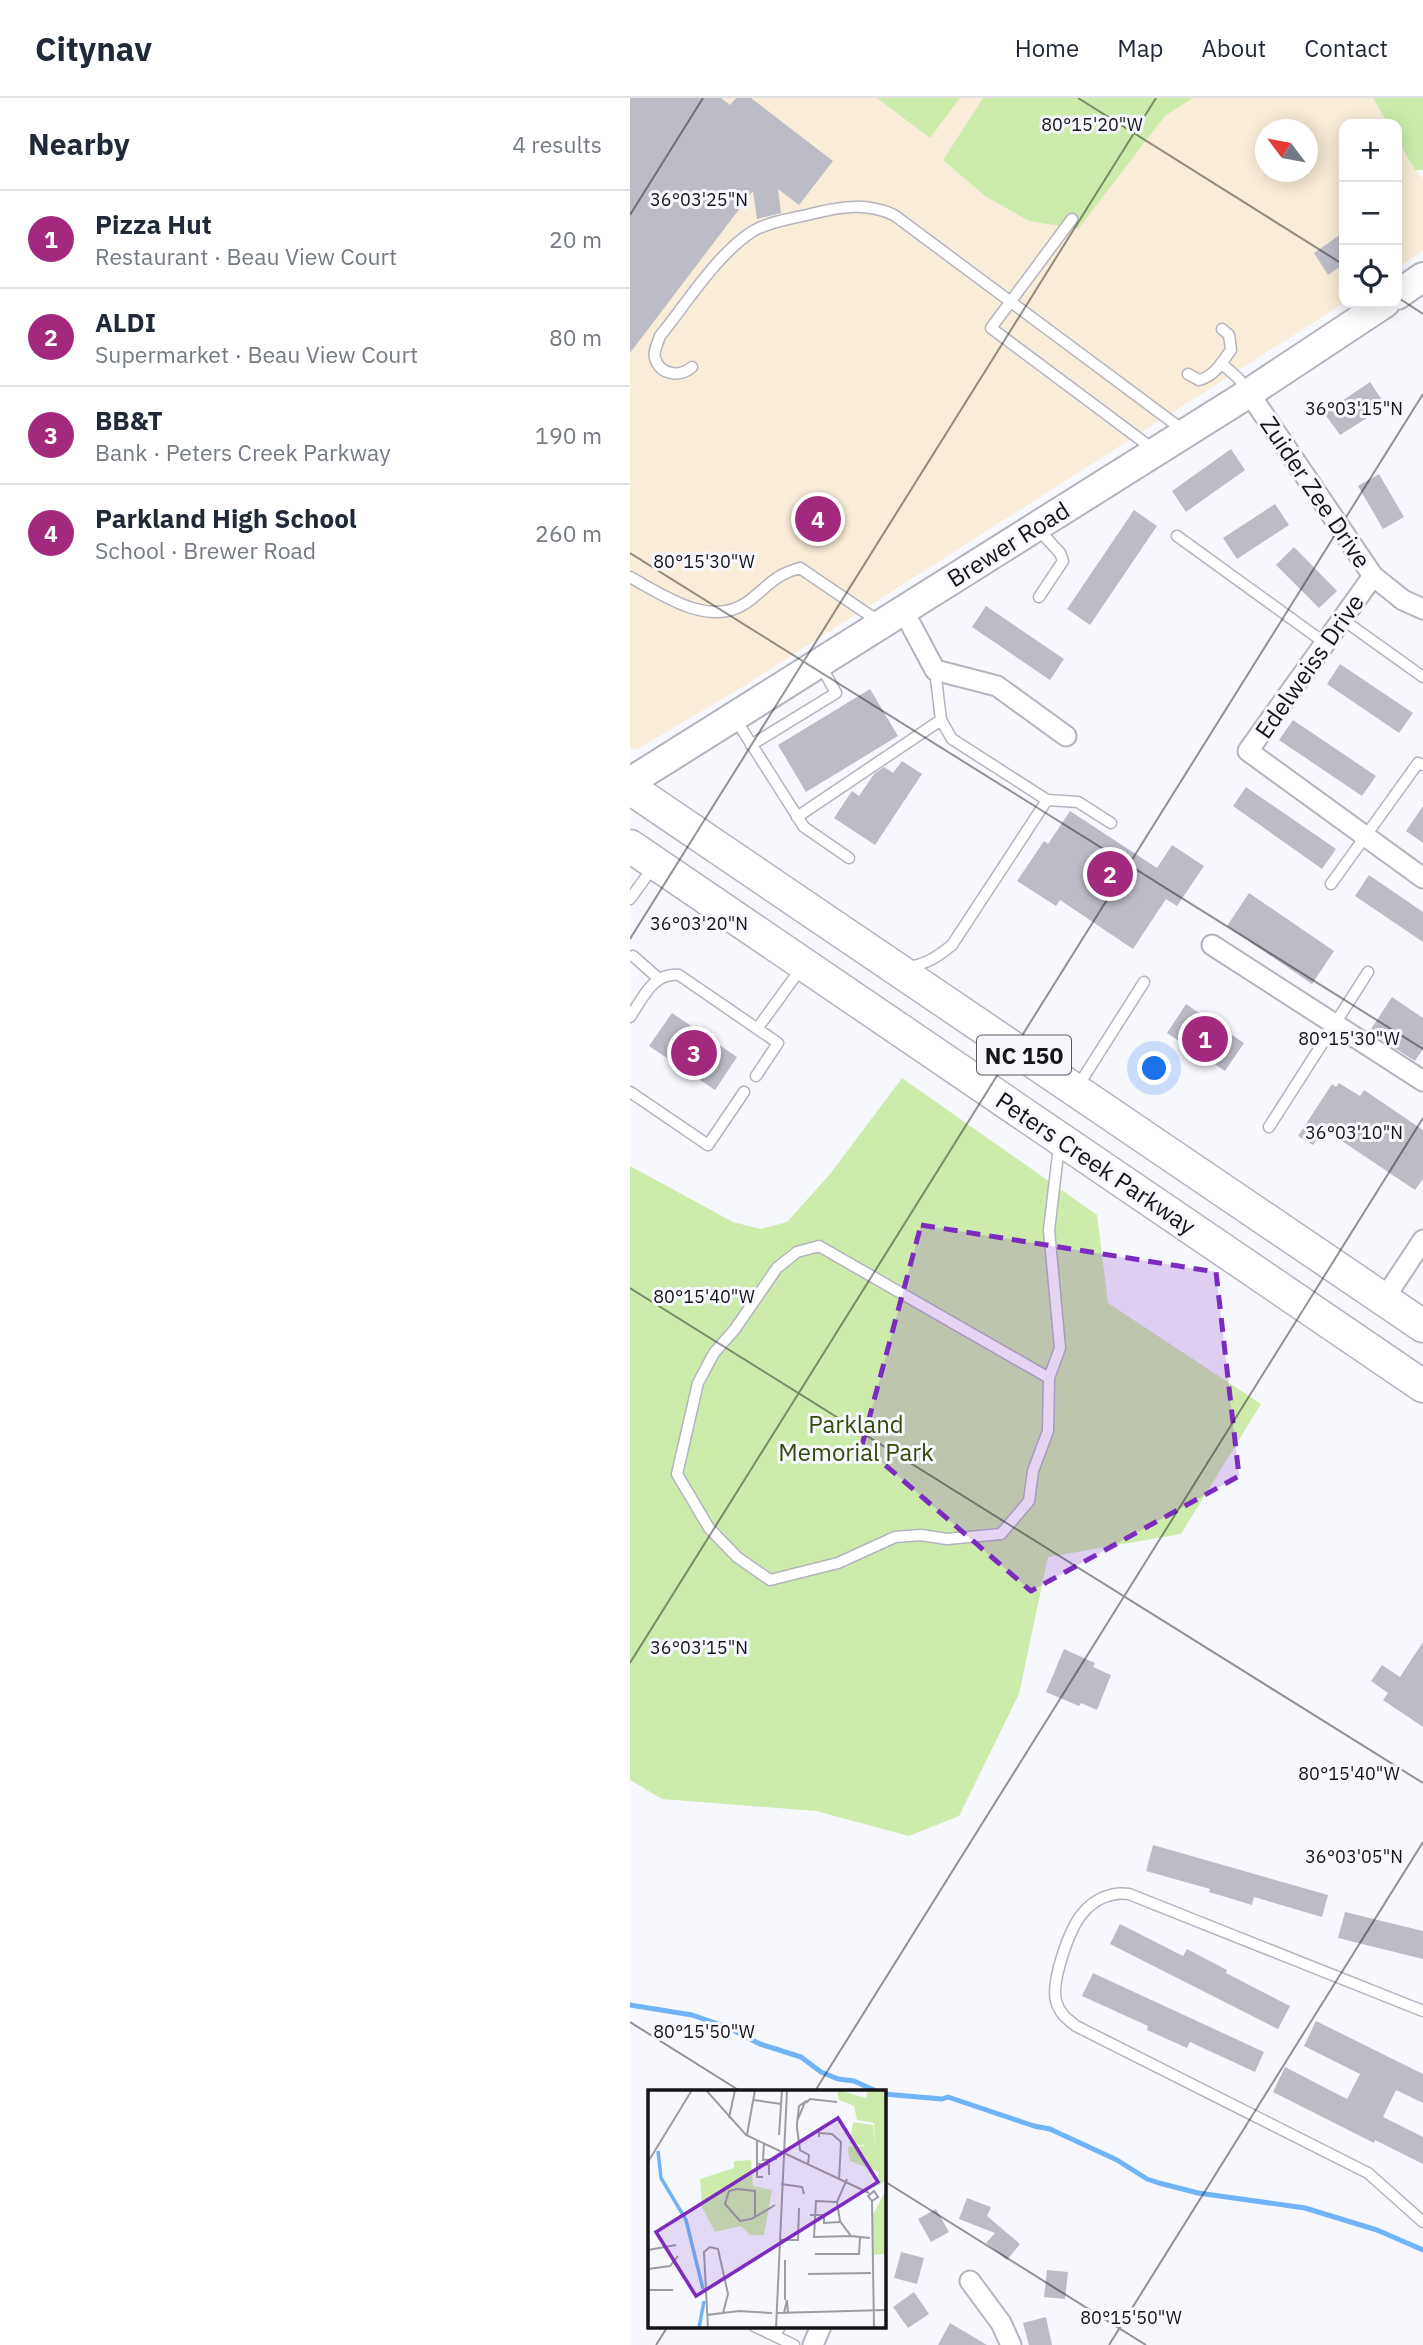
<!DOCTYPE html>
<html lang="en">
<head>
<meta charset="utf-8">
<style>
	:root { --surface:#fff; --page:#f6f6f7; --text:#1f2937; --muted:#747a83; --line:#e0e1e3; --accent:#a3297e }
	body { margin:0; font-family:"IBM Plex Sans",sans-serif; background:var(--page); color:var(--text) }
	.controls { position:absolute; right:21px; top:21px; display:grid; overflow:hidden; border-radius:14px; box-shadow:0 4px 18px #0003 }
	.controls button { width:63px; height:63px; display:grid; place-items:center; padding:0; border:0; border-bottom:2px solid var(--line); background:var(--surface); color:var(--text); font:35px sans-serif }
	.compass { position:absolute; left:625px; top:21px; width:63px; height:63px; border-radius:50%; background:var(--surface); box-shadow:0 4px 18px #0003; rotate:302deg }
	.you { position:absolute; left:525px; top:971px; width:24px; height:24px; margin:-18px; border:5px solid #fff; border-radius:50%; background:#1a73e8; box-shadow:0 0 0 10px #1a73e833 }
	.badge { display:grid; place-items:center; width:46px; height:46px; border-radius:50%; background:var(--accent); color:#fff; font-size:23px; font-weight:700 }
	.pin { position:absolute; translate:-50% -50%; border:4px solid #fff; box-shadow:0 2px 7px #0006 }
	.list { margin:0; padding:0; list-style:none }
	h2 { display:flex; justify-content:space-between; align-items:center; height:91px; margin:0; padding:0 28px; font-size:30px }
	h2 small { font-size:23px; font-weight:400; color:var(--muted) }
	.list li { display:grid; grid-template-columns:46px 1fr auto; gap:21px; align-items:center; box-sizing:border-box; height:98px; padding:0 28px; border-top:2px solid var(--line) }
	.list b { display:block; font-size:26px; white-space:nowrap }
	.list p { margin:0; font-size:23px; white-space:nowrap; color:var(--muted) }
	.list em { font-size:23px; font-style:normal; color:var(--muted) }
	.icon { flex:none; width:38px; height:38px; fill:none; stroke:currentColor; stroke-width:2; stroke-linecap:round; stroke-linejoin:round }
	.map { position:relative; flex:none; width:793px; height:2247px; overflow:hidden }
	header { display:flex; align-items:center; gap:42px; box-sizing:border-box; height:98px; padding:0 35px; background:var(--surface); border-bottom:2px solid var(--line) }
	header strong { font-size:33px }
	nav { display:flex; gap:38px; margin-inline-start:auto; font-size:24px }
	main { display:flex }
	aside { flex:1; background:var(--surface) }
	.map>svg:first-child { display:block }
	.education { fill:#f9ecd8; fill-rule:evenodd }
	.green { fill:#cdecab }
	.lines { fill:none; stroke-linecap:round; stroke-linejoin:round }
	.stream { stroke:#70b4f8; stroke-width:5 }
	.building { fill:#bcbcc7 }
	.lane-casing { stroke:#b4b4bf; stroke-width:13 }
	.street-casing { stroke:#b4b4bf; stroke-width:23 }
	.secondary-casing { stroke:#b4b4bf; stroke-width:32 }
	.primary-casing { stroke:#b4b4bf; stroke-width:35 }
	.lane { stroke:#fff; stroke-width:10 }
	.street { stroke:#fff; stroke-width:19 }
	.secondary { stroke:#fff; stroke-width:28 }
	.primary { stroke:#fff; stroke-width:32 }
	.marked { fill:#7b2cbf; fill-opacity:0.2; stroke:#7b2cbf; stroke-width:5; stroke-dasharray:14 9; stroke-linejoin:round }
	.ticks { fill:none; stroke:#151419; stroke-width:2; stroke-opacity:0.45 }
	.labels { text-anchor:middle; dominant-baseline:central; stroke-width:6; stroke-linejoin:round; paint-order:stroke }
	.shield { fill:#f7f7fe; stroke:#59585e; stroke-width:2 }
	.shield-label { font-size:23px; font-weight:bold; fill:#151419 }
	.street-label { font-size:24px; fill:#151419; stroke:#f7f7fe }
	.park-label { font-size:24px; fill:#344b0d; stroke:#f7f7fe }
	.inset-river { fill:none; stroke:#70b4f8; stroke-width:3.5 }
	.inset-road { fill:none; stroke:#9d9ca2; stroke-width:2 }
	.view { fill:#7b2cbf; fill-opacity:0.15; stroke:#7b2cbf; stroke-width:3.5 }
	.inset-edge { fill:none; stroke:#151419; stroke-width:3.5 }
	.ticks-label { font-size:18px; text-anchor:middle; fill:#151419; stroke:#f7f7fe; stroke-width:6; stroke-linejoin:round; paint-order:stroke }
</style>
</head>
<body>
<header>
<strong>Citynav</strong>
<nav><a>Home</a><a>Map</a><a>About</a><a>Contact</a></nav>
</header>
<main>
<aside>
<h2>Nearby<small>4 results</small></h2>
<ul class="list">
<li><span class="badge">1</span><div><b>Pizza Hut</b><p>Restaurant · Beau View Court</p></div><em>20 m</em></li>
<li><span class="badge">2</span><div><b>ALDI</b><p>Supermarket · Beau View Court</p></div><em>80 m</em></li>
<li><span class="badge">3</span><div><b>BB&amp;T</b><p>Bank · Peters Creek Parkway</p></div><em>190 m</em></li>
<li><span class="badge">4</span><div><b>Parkland High School</b><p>School · Brewer Road</p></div><em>260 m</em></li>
</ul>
</aside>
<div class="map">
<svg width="793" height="2247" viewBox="0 0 793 2247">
	<rect width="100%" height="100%" fill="#f7f7fe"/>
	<path class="education" d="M0 0H353L313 62 447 131 535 18 563 0H743L758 26H714V205L114 588 8 651H0ZM636 32H678V74H636Z
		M767 41 785 72 793 80V153L767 170Z"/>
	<path class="green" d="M247 0H330L300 40Z
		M353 0H563L535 18 448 131 399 123 355 98 313 62Z
		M743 0H793V72H785L767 41V26H758Z
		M272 980 467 1117 478 1205 631 1306 551 1436 418 1459 389 1596 329 1718 279 1738 186 1713 32 1701 0 1682V1068L103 1124 131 1131 157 1124 200 1076Z"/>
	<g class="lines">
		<path class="stream" d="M0 1907 62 1917 97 1929 130 1946 171 1959 191 1974 208 1981 224 1983 246 1993
			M254 1996 312 2001 318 1999 404 2028 420 2031 487 2062 517 2081 529 2085 568 2095 675 2110 747 2132 793 2152"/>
	</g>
	<path class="building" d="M0 0H91L100 7 106 0H121L203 63 169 107 148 91 151 115 127 121 123 93 0 255Z
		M714 134V166L698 177 684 155Z
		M740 284 756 308 710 337 694 315Z
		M601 351 615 372 556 414 542 393Z
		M749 376 774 419 753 431 728 388Z
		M645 406 659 427 607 461 593 440Z
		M504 412 527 428 460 527 437 511Z
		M664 449 707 493 689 510 646 467Z
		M356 508 434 561 420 582 342 529Z
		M710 566 783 615 769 635 697 586Z
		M240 591 268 638 176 694 148 647Z
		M663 622 746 678 732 698 649 642Z
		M272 663 292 676 245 747 204 720 222 693 229 698 244 676 254 669 263 675Z
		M616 689 706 751 692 771 603 708Z
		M793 708V745L776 733Z
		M440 713 527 770 542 747 574 768 547 808 536 801 503 851 430 802 426 808 387 783 414 743 418 746Z
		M739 777 793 814V844L725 798Z
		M619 795 704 853 682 886 597 828Z
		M762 899 793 920V951L785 963 739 934Z
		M556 906 614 945 595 973 537 935Z
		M42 915 107 959 85 992 19 948Z
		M709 985 730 998 734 992 793 1032V1081L785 1092 694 1031 683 1047 668 1038 702 986 706 989Z
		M793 1544V1629L753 1602 758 1595 741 1583 752 1567 770 1579Z
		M434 1551 465 1565 463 1569 481 1577 467 1612 451 1605 449 1608 416 1594Z
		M523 1747 698 1797 692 1819 624 1799 622 1807 579 1794 580 1791 516 1773Z
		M715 1814 793 1833V1861L708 1840Z
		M490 1826 553 1858 557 1851 597 1872 596 1875 660 1908 648 1931 480 1846Z
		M463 1875 634 1954 625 1974 560 1944 557 1950 517 1932 518 1928 452 1898Z
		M686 1923 793 1976V2005L766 1992 753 2019 793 2039V2066L745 2042 744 2045 643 1994 655 1969 717 2001 730 1976 674 1948Z
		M337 2100 361 2109 357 2118 390 2146 377 2162 356 2145 365 2135 329 2121Z
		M306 2111 319 2134 301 2144 288 2121Z
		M271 2154 294 2160 287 2186 264 2180Z
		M417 2172 438 2174 435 2201 414 2199Z
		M284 2194 299 2216 278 2230 263 2209Z
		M416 2219 422 2247H399L393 2225Z
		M320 2225 357 2247H308Z"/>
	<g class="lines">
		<defs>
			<path id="lane" d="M442 121 361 230 523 351
				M591 265 608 280 617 292
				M62 269C51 279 30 278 25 260 23 253 28 245 30 238 57 205 87 156 123 133 140 123 166 120 185 115 213 108 238 105 264 117L553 332
				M558 276 569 282C585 278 592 264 601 252L599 237 592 231
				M408 431 430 455 433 463 409 499
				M547 438 695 545
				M0 479C33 497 79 530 116 505 136 491 143 477 170 470L248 523
				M712 521 793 579
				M305 572 311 622 322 641 417 702
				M106 622 174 729 219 760
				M121 647 206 595 190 566
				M167 719 311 622
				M701 786 788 665 793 667
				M0 801 24 768
				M3 858 28 880
				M278 869C297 866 307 859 322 847L417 702 448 704 481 725
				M0 919C13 900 23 874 49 877L148 945 126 978
				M127 931 172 869
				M448 988 514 884
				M0 994 78 1047 114 994
				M639 1029 738 874
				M189 1148 419 1280 418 1333 403 1373 399 1403 371 1436 317 1441 291 1437 265 1439 208 1465 140 1482 107 1459 79 1430 47 1376 68 1285 84 1255 105 1231 147 1170 167 1154Z
				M419 1280 430 1250 419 1132 429 1048
				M793 1913 499 1796C481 1793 463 1802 452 1816 439 1832 421 1883 426 1903 429 1915 437 1921 446 1928L738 2075 793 2124
				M124 2228 145 2238
				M150 2228 145 2238 164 2247"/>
			<path id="street" d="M619 295 743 478 773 502 793 511
				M743 478 618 653 793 780
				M273 512 305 572 367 588 436 638
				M582 847 793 983
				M754 1201 793 1142
				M340 2183 371 2225 381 2247
				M183 2247 191 2228"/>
			<path id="secondary" d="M767 197 793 179
				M0 684 619 295 755 205"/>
			<path id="primary" d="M0 690 793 1228
				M0 748 793 1288"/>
		</defs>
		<use href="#lane" class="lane-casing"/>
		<use href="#street" class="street-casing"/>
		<use href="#secondary" class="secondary-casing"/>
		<use href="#primary" class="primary-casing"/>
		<use href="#lane" class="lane"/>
		<use href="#street" class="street"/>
		<use href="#secondary" class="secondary"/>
		<use href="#primary" class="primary"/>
	</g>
	<path class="marked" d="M291 1127 586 1174 609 1378 401 1493 232 1347Z"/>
	<path class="ticks" d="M448 0 714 167M0 117 73 0M767 199 793 216M0 455 793 951M0 841 526 0M0 1190 793 1685M0 1565 793 296M0 1924 110 1993M185 1993 793 1020M254 2083 516 2247M26 2247 38 2228M479 2247 793 1744"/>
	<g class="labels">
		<rect class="shield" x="347" y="937.5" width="94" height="39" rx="5"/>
		<g class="shield-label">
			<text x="394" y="957">NC 150</text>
		</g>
		<g class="street-label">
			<text transform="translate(686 394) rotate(56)">Zuider Zee Drive</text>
			<text transform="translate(378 446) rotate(-32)">Brewer Road</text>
			<text transform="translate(679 568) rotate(-55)">Edelweiss Drive</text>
			<text transform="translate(466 1065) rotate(34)">Peters Creek Parkway</text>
		</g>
		<g class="park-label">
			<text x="226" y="1326">Parkland<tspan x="226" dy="28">Memorial Park</tspan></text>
		</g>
	</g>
	<g transform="translate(18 1992)">
		<rect width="238" height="238" fill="#f7f7fe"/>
		<path d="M189 0 218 8 220 0H238V91L225 98 231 82 202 71 200 62 201 56H221L202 54 205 32 225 35 227 57 226 33 209 30 206 16 191 10ZM103 70 105 96 124 100 116 145H102L93 136 67 142 54 117 52 89 86 78V71ZM238 99V164L225 165V125Z" fill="#cdecab"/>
		<path class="inset-river" d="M10 61 13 88 38 130 55 199M51 238 56 211"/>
		<path class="inset-road" d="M58 0 98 45 221 103M106 10 133 14M158 13 162 9 189 12M81 28 87 0M150 29 157 12 151 16 149 34V38L152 60 161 65 160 75M99 45 107 0M131 45 134 0M171 47V43L184 44 193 52 191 90M109 50V87H115M116 53 115 70 129 69M0 72 44 0M110 74 121 75V85M199 89 189 112 192 131 203 146 222 148M133 94 154 97 156 104M89 99 107 101V127L103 129 92 131 77 114 81 101ZM224 111 230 107 226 101 220 106 224 111 226 238M189 112 168 111 166 147 203 146M162 125H176V133L192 132M107 127 127 115M131 150H150L151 118M0 160 28 155M167 164H211L212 148M0 179 22 176 30 166M160 184 223 183M0 200H25M137 210V170M128 223 238 220M136 223 139 210 140 223M59 225 91 221 124 223M60 238 56 162 62 157 70 159 80 204 75 223M128 238 139 0"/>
		<path class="view" d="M190 28 230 92 48 206 8 142Z"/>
		<rect width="238" height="238" class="inset-edge"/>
	</g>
	<g class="ticks-label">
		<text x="462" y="33">80°15'20"W</text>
		<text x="69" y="108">36°03'25"N</text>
		<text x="724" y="317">36°03'15"N</text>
		<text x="74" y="470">80°15'30"W</text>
		<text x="69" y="832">36°03'20"N</text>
		<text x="719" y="947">80°15'30"W</text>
		<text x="724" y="1041">36°03'10"N</text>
		<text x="74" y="1205">80°15'40"W</text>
		<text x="69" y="1556">36°03'15"N</text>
		<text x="719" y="1682">80°15'40"W</text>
		<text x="724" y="1765">36°03'05"N</text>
		<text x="74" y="1940">80°15'50"W</text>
		<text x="501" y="2226">80°15'50"W</text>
	</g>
</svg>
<div class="controls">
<button>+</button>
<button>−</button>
<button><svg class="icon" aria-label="locate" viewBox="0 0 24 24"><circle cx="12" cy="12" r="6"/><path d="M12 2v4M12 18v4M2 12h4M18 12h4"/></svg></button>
</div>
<svg class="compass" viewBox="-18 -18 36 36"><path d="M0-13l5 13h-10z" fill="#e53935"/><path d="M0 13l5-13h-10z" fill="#747a83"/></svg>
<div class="you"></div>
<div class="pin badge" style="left:575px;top:941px">1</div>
<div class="pin badge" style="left:480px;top:776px">2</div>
<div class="pin badge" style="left:64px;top:955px">3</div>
<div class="pin badge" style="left:188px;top:421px">4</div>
</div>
</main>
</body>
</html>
